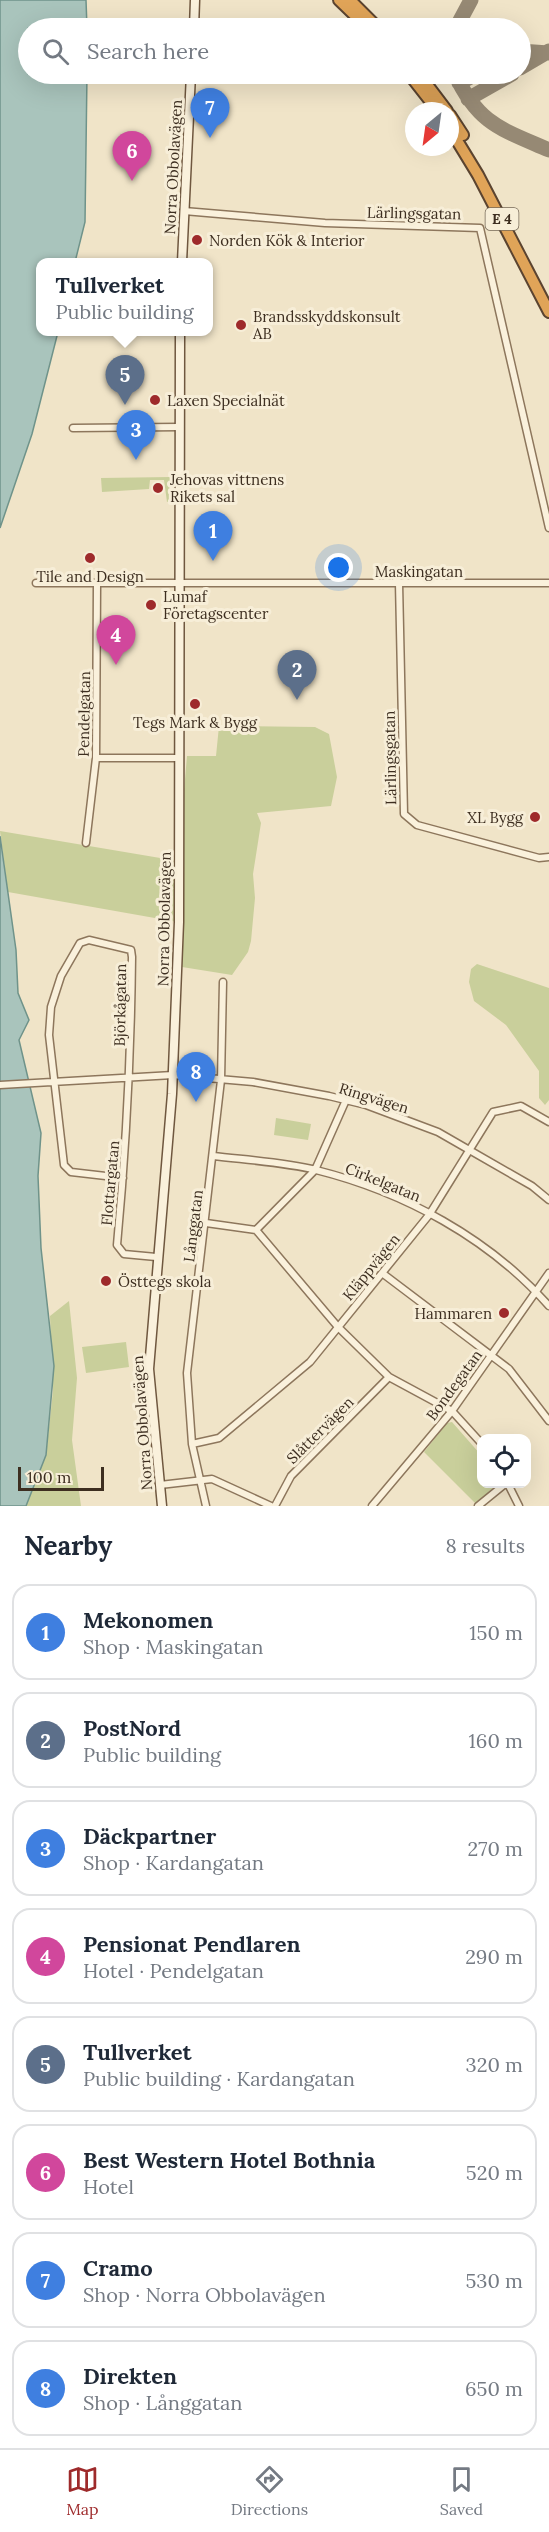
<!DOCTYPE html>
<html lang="en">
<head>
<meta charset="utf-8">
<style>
	:root { --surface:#fff; --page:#f2f2f3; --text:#1f2937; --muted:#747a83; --line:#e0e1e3; --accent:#9e2a2b }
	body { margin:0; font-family:Lora,serif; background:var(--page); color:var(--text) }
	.controls { position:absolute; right:18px; bottom:18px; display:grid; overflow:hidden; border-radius:12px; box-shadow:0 6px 24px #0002 }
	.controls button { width:54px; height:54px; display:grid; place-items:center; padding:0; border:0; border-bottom:2px solid var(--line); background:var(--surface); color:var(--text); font:30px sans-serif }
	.compass { position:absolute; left:405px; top:102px; width:54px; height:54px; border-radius:50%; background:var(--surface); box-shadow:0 6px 24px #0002; rotate:209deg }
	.scale { position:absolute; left:18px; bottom:15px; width:86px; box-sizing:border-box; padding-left:6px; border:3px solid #3d2e20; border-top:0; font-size:16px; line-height:21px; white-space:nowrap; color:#3d2e20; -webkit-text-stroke:4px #f7eed8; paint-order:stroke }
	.you { position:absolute; left:339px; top:568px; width:21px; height:21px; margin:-15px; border:4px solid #fff; border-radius:50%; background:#1a73e8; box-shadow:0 0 0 9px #1a73e833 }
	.badge { display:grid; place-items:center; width:39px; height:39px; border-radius:50%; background:var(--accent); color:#fff; font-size:20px; font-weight:700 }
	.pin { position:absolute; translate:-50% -50px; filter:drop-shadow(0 2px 3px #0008) }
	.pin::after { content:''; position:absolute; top:32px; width:21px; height:18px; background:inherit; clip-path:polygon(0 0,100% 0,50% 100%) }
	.popup { position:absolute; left:36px; top:258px; width:177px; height:78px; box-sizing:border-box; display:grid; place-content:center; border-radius:12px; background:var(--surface); filter:drop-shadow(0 2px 4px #0005); font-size:20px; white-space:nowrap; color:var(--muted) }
	.popup b { font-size:22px; color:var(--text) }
	.popup::after { content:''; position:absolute; left:50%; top:100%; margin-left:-12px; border:12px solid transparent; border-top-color:var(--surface) }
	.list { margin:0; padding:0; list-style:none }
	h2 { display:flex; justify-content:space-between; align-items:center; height:78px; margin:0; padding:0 24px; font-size:26px }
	h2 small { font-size:20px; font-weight:400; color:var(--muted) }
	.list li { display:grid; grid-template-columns:39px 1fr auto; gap:18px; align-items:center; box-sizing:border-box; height:96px; margin:0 12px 12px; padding:0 12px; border:2px solid var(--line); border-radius:18px }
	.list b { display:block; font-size:22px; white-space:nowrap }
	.list p { margin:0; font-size:20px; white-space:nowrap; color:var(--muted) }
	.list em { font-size:20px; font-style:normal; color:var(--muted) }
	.icon { flex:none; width:33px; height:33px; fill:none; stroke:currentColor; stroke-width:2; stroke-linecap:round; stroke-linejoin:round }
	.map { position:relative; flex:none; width:549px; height:1506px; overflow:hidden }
	.search { position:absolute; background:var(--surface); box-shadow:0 6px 24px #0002; left:18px; right:18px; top:18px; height:66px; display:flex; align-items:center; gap:15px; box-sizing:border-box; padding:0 21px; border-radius:33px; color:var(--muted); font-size:22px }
	.sheet { height:942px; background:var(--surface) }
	nav { display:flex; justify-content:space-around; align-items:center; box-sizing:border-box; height:84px; border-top:2px solid var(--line); background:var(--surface); font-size:16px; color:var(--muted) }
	nav a { display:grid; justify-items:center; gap:3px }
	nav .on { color:var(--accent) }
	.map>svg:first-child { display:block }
	.green { fill:#c9cf9b }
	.water { fill:#a9c4bc; stroke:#6f938a; stroke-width:1.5 }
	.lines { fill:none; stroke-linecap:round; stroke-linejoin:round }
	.taxiway { stroke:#968974; stroke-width:15 }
	.street-casing { stroke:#8d765c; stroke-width:9 }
	.secondary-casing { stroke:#6f573f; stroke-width:11 }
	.highway-casing { stroke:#5b4430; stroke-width:14 }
	.street { stroke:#faf1dc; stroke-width:6 }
	.secondary { stroke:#faf1dc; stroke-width:8 }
	.highway { stroke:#e0a458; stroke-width:10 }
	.poi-dot { fill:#9e2a2b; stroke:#f7eed8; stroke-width:2 }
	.labels { text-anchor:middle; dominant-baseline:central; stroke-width:6; stroke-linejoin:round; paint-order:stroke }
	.shield { fill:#f7eed8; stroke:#756857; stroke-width:1.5 }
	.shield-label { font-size:14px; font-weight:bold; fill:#3d2e20 }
	.street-label { font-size:15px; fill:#3d2e20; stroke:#f7eed8 }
	.poi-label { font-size:15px; fill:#3d2e20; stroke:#f7eed8; text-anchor:start }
</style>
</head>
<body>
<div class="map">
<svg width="549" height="1506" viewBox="0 0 549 1506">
	<rect width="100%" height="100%" fill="#f0e4c8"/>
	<path class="green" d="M170 477V502H167L164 480H150L149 489 102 492 101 478Z
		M219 726 315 727 329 734 337 777 331 806 257 813 261 823 253 874 255 898 251 941 248 952 232 975 182 967 183 923 8 892 0 831 178 861 187 756H216Z
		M477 964 549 988V1100L545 1105 539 1098V1071L506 1025 474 1001 469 982 471 969Z
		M276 1118 311 1124 308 1140 274 1135Z
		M69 1301 77 1378 72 1440 81 1506H26L46 1455 53 1391 50 1316Z
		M126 1342 129 1367 86 1373 82 1347Z
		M452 1422 481 1455 482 1484H497L476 1504 424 1452 447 1423Z"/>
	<path class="water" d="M0 0H86L87 28H28V74H87L85 222 75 262H41V332H58L32 434 0 528Z
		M0 836 16 950 18 993 29 1020 19 1040 41 1133 38 1176 41 1248 54 1366 46 1455 26 1506H0Z"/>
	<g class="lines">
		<path class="taxiway" d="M456 28 471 0
			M520 51 549 53
			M520 68 549 51
			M455 74C478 124 501 129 549 150
			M459 83 476 74
			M468 99 512 74"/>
		<defs>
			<path id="street" d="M184 211 325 223 480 228 549 528
				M73 428 179 427
				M36 583H549
				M399 583 404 814 417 825 539 858 549 857
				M96 758H179
				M86 843 96 758 97 584
				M0 1085 173 1075 253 1082 329 1096 366 1105 438 1132 532 1186 549 1200
				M213 1156C247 1160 283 1162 316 1170 404 1192 489 1238 549 1306
				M123 1178 71 1172 64 1165 49 1035 51 1007 61 976 80 943 89 940 131 950 132 957C131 1054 126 1149 117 1245L124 1254 156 1257
				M206 1223 256 1230 338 1327 389 1377 452 1411 482 1444
				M256 1230 315 1170 346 1100
				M382 1273 509 1369 549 1421
				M192 1444 219 1438 310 1362 429 1215 493 1112 521 1106 549 1122
				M508 1484 519 1506
				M160 1485 212 1479 271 1506
				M206 1506 192 1444 187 1373 221 1080 223 982
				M275 1506 291 1476 389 1377
				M372 1506 452 1411 549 1273
				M478 1506 505 1484"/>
			<path id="secondary" d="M194 28 195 0
				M182 262 191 74
				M162 1506 149 1369 172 1094 179 922 180 332"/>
			<path id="highway" d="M339 0 368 28
				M350 0 378 28
				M409 74 438 111
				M419 74 447 111
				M450 115 463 135
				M450 129 478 175 549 312"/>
		</defs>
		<use href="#street" class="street-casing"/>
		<use href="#secondary" class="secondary-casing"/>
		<use href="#highway" class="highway-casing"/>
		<use href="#street" class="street"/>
		<use href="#secondary" class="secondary"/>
		<use href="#highway" class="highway"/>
	</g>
	<g class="poi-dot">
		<circle cx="197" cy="240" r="6"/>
		<circle cx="241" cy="325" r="6"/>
		<circle cx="155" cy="400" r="6"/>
		<circle cx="158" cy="488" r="6"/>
		<circle cx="90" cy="558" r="6"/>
		<circle cx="151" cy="605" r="6"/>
		<circle cx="195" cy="704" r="6"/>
		<circle cx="535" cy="817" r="6"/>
		<circle cx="106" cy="1281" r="6"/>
		<circle cx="504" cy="1313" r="6"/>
	</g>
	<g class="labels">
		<rect class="shield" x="485.5" y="208" width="33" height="22" rx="4.5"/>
		<g class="shield-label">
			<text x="502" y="219">E 4</text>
		</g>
		<g class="street-label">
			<text transform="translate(173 167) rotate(-87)">Norra Obbolavägen</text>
			<text transform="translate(414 213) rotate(1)">Lärlingsgatan</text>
			<text x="419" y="571">Maskingatan</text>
			<text transform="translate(84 714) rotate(-89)">Pendelgatan</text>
			<text transform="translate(390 758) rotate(-91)">Lärlingsgatan</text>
			<text transform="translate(164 919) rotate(-89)">Norra Obbolavägen</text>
			<text transform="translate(120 1005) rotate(-89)">Björkågatan</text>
			<text transform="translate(374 1098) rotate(17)">Ringvägen</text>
			<text transform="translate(383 1182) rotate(22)">Cirkelgatan</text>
			<text transform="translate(110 1183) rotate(-85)">Flottargatan</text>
			<text transform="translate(193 1226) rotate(-83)">Långgatan</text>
			<text transform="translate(371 1267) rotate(-51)">Kläppvägen</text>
			<text transform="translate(454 1385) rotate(-54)">Bondegatan</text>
			<text transform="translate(142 1423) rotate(-94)">Norra Obbolavägen</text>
			<text transform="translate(320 1430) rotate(-45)">Slåttervägen</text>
		</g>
		<g class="poi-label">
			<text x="209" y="240">Norden Kök &amp; Interior</text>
			<text x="253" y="316">Brandsskyddskonsult<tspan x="253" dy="17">AB</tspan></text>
			<text x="167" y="400">Laxen Specialnät</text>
			<text x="170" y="479">Jehovas vittnens<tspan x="170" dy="17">Rikets sal</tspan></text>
			<text x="90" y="576" text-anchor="middle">Tile and Design</text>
			<text x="163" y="596">Lumaf<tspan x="163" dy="17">Företagscenter</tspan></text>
			<text x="195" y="722" text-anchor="middle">Tegs Mark &amp; Bygg</text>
			<text x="523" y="817" text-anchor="end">XL Bygg</text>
			<text x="118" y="1281">Östtegs skola</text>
			<text x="492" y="1313" text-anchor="end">Hammaren</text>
		</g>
	</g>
</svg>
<div class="controls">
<button><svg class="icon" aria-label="locate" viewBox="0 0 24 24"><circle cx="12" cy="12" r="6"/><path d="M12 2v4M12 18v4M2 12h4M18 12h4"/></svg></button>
</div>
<svg class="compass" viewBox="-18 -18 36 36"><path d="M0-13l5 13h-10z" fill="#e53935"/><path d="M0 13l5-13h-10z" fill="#747a83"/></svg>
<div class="scale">100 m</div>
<div class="you"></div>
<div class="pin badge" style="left:213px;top:561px;background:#3f7fe0">1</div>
<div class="pin badge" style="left:297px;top:700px;background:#5c6f8a">2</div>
<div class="pin badge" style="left:136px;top:460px;background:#3f7fe0">3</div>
<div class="pin badge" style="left:116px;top:665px;background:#d1479c">4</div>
<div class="pin badge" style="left:125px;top:405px;background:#5c6f8a">5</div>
<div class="popup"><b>Tullverket</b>Public building</div>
<div class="pin badge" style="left:132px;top:181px;background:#d1479c">6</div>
<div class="pin badge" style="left:210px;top:138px;background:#3f7fe0">7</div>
<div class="pin badge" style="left:196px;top:1102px;background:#3f7fe0">8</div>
<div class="search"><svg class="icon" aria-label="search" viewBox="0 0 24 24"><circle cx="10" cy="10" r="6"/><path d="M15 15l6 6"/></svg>Search here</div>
</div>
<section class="sheet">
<h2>Nearby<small>8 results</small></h2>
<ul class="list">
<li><span class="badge" style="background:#3f7fe0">1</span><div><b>Mekonomen</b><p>Shop · Maskingatan</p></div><em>150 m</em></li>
<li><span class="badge" style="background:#5c6f8a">2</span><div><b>PostNord</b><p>Public building</p></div><em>160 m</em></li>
<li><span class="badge" style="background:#3f7fe0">3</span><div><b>Däckpartner</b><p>Shop · Kardangatan</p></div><em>270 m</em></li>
<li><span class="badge" style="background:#d1479c">4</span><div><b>Pensionat Pendlaren</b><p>Hotel · Pendelgatan</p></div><em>290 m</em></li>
<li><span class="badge" style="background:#5c6f8a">5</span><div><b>Tullverket</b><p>Public building · Kardangatan</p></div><em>320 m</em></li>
<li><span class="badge" style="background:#d1479c">6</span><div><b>Best Western Hotel Bothnia</b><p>Hotel</p></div><em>520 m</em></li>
<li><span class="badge" style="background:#3f7fe0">7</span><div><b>Cramo</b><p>Shop · Norra Obbolavägen</p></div><em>530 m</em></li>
<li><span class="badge" style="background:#3f7fe0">8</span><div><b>Direkten</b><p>Shop · Långgatan</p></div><em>650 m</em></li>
</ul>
</section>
<nav>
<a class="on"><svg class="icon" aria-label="map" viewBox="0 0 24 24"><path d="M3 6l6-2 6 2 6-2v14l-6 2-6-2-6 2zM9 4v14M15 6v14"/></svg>Map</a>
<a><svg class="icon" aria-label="directions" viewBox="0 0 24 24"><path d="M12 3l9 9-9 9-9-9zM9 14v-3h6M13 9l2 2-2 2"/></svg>Directions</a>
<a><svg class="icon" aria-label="saved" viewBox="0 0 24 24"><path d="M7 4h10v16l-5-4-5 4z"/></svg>Saved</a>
</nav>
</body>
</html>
